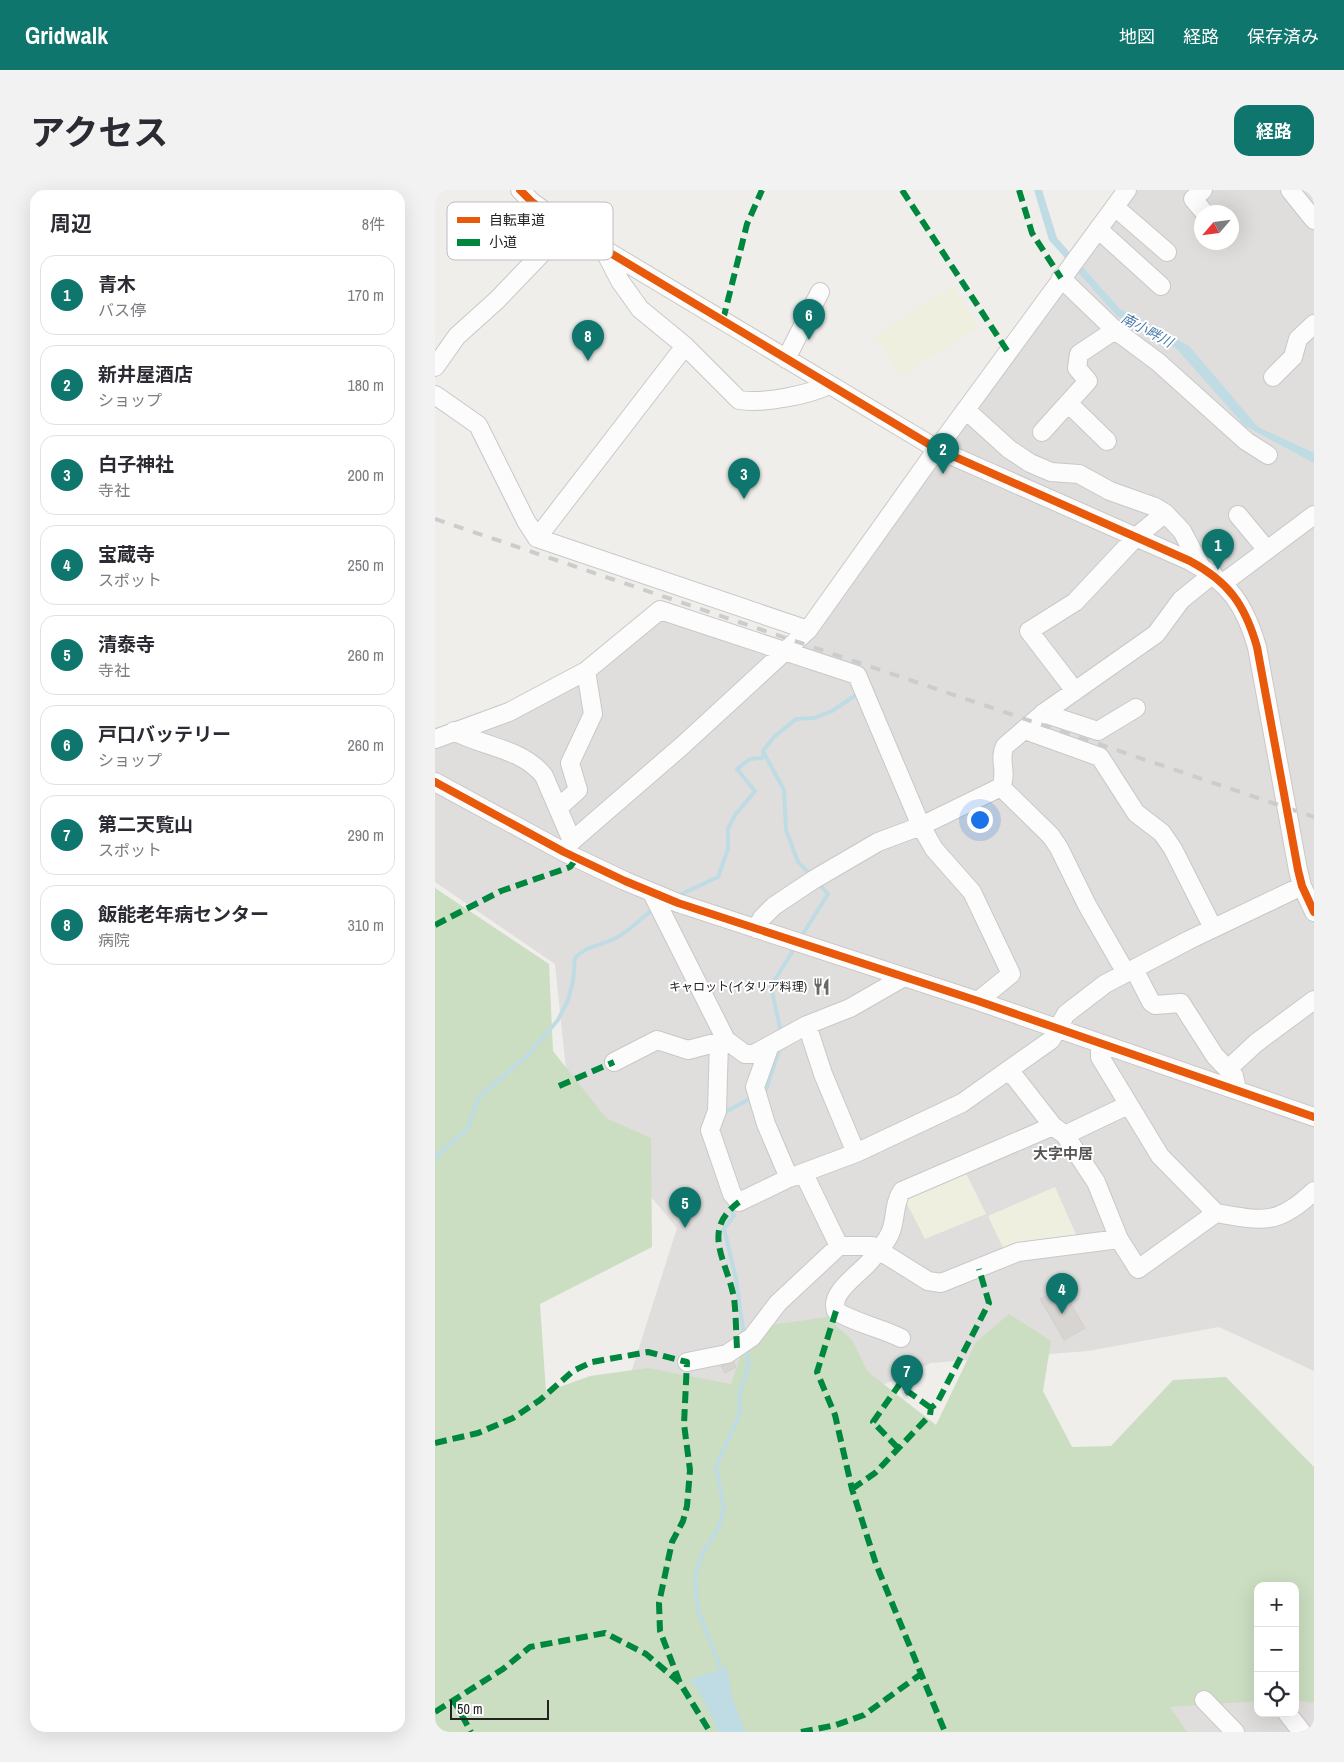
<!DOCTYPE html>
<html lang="ja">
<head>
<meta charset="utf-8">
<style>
	:root { --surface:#fff; --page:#f2f2f3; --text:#2b2b33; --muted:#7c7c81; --line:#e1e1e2; --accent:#0f766e }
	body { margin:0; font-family:"Archivo Narrow","Noto Sans JP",sans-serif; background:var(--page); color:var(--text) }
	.controls { position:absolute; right:15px; bottom:15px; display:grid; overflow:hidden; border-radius:10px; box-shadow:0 5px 20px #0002 }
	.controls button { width:45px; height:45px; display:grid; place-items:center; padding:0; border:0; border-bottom:1px solid var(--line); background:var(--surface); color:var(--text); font:25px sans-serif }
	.compass { position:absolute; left:759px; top:15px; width:45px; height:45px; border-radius:50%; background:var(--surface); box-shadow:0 5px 20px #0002; rotate:242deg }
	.scale { position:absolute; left:15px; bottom:12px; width:99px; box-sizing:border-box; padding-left:5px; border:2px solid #222; border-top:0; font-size:14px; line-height:18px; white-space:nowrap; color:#222; -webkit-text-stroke:4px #fff; paint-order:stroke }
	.you { position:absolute; left:544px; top:629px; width:18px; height:18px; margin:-12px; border:4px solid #fff; border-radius:50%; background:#1a73e8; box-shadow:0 0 0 8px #1a73e833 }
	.badge { display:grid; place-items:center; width:32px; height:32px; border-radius:50%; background:var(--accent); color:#fff; font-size:16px; font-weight:700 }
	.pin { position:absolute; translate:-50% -41px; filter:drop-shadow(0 1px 2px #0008) }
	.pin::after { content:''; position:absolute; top:26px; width:18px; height:15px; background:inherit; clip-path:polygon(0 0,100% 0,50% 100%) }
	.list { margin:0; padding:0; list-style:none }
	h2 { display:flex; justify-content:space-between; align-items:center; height:65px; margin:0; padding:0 20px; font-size:21px }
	h2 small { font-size:16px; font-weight:400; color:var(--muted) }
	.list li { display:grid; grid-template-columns:32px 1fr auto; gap:15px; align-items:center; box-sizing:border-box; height:80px; margin:0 10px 10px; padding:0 10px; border:1px solid var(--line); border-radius:15px }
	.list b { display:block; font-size:19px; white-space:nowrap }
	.list p { margin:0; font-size:16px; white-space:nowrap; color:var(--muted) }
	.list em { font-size:16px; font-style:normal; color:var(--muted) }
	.icon { flex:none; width:28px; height:28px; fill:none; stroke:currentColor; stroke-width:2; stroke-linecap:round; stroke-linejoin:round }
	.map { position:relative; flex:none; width:879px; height:1542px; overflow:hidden; border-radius:15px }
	header { display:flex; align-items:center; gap:30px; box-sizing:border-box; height:70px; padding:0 25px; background:var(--accent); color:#fff }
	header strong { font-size:24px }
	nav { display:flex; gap:28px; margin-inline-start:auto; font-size:18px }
	.intro { display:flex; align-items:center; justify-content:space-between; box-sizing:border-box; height:120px; padding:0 30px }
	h1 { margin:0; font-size:35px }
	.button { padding:12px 22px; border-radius:15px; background:var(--accent); color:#fff; font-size:18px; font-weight:700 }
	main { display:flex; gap:30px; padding:0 30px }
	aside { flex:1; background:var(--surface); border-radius:15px; box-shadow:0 5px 20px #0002 }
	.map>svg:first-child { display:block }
	.residential { fill:#dfdedc; fill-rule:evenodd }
	.farmland { fill:#efefdf }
	.forest { fill:#cbdec1 }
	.water { fill:#bfdbe3 }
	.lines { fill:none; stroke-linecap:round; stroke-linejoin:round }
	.stream { stroke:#bfdbe3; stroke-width:4 }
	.building { fill:#d7d4d2; stroke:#d3d0cc }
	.minor-casing { stroke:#c9c8c7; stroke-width:20 }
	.minor { stroke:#fdfcfc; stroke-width:18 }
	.rail { stroke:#ccc; stroke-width:4; stroke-dasharray:10 10; stroke-linecap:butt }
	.quiet { stroke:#00873e; stroke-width:6; stroke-dasharray:12 6; stroke-linecap:butt }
	.cycleway-casing { stroke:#fff; stroke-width:11 }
	.cycleway { stroke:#e8590c; stroke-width:8 }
	.labels { text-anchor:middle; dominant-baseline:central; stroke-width:4; stroke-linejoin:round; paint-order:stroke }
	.poi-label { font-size:12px; fill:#222; stroke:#fff; text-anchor:end }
	.water-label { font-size:14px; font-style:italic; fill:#4a7aab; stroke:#fff }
	.quarter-label { font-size:15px; font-weight:bold; fill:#555; stroke:#fff }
	.key { fill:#fff; stroke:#bdbdbd; stroke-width:1 }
	.key-label { font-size:14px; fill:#222 }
</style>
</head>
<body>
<header>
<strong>Gridwalk</strong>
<nav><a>地図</a><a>経路</a><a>保存済み</a></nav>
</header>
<div class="intro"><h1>アクセス</h1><a class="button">経路</a></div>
<main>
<aside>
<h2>周辺<small>8件</small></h2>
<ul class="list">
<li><span class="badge">1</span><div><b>青木</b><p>バス停</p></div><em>170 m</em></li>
<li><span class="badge">2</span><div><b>新井屋酒店</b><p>ショップ</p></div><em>180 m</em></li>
<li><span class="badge">3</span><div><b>白子神社</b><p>寺社</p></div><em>200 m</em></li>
<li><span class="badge">4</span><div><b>宝蔵寺</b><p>スポット</p></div><em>250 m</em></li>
<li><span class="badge">5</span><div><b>清泰寺</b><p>寺社</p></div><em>260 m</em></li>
<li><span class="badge">6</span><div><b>戸口バッテリー</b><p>ショップ</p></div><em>260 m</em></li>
<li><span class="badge">7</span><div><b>第二天覧山</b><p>スポット</p></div><em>290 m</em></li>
<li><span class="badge">8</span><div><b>飯能老年病センター</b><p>病院</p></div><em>310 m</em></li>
</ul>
</aside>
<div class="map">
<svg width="879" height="1542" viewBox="0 0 879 1542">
	<rect width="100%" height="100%" fill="#f0eeeb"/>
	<path class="residential" d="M692 0H879V1181L784 1137 653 1161 496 1173 335 1247 194 1189 242 1038 134 909 120 774 0 692V549L151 481 225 420 353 461ZM766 22H796V52H766Z
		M823 1476V1523H860V1481L879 1496V1542H717L697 1511Z"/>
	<path class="farmland" d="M518 96 544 137 465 186 440 146Z
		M528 977 551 1024 490 1049 468 1006Z
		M620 997 643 1049 570 1062 553 1026Z"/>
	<path class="forest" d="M0 698 114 774 118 861 171 928 216 948 217 1057 105 1114 111 1202 155 1186 213 1178 296 1194 315 1138 392 1127 418 1151 432 1181 501 1235 541 1152 574 1124 616 1151 608 1201 637 1257 676 1256 738 1190 791 1187 879 1277V1513L860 1510V1396H823V1511L735 1517 752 1542H0Z"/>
	<path class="water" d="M599 0H607L622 48 685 119 754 156 823 237 879 263V273L810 236 741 158 682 126 614 50Z
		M292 1477 297 1506 310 1542H284L261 1496 254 1490Z"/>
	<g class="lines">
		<path class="stream" d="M377 686 363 672 351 640 349 600 328 561 339 547 361 529 379 528 397 521 421 505
			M242 706 283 687 293 659V639L300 625 320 601 302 579 315 569 327 568 329 564
			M366 747 393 704 383 693
			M346 843 336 796 361 756
			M327 903 331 900 345 857
			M287 924 318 907
			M0 968 33 938 43 908 92 866 123 830 133 810 138 791 140 768C151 756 164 756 179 749 194 742 206 727 221 718
			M294 1012 299 1026 289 1038 301 1089 309 1146
			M287 1482 263 1421 260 1387 267 1364 284 1337 289 1318 281 1276 305 1224 304 1206 314 1174 311 1158"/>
	</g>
	<path class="building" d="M626 1097 650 1138 629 1150 605 1109Z
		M298 1170 301 1177 290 1183 286 1176Z"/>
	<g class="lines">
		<defs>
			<path id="minor" d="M85 0 97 12 132 37 502 259 755 371C794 392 810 415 822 457L863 680 867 696 879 722
				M768 0 758 9 769 22
				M855 0 879 30
				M680 17 732 62
				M663 39 726 96
				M169 60 185 91 205 119 250 156 304 210C328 214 373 205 394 195
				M626 88 680 140 723 172 811 251 833 265
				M351 169 385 102
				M0 177 22 146 62 110 132 37
				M838 187 858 167 863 149 879 134
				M0 205 43 235 91 331 102 348 373 440
				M633 213 672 251
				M531 220 574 259 595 273 616 282 644 284 675 301 720 317 730 323 747 341 766 377
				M607 242 653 191 642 178 644 164 680 140
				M803 325 832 360
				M102 348 250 156
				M788 393 879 325
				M640 501 594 441 640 412 700 348 730 323
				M608 523 663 541 701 518
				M590 540 665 567 701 623 727 643 738 659 778 738
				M19 541C48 557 87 558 109 586L137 651
				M0 549 74 522 151 481 225 420 422 485 486 636 499 659 537 702 576 784 543 811
				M0 592 129 662 190 691 243 713 543 811 879 927
				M566 597 616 646 624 658 652 715 691 783
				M123 618 143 600 135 573 158 524 151 481
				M129 662 137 651 248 555 373 440 502 259 692 0
				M217 703 291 850
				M321 739 327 728 339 716 378 690 443 652 486 636 566 597C573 583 563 569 570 556L610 522 721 444 746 410 778 384
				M699 779 716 812 720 815 746 813 780 866 799 886 802 900
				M372 835 388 884 421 963
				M284 852 282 921 275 940 297 1004 304 1012 354 988 421 963 527 913 616 850 631 824 670 794 754 750 867 696
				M665 854V867L725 966 781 1023
				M335 855 320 897 331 934 354 988
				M179 872 222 850 253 860 291 850 310 864H319L372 835 415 818 469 787
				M793 879 821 853 879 810
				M575 881 618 936 630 945 661 992 684 1049 703 1079 781 1023C828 1031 842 1036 879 1001
				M630 945 693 915
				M404 1056H437L493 1091 506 1093 583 1062 684 1049
				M466 1148C444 1137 422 1134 401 1121 394 1102 425 1084 436 1070 443 1061 454 1050 457 1038 461 1025 459 1013 467 1001L618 936
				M252 1172 292 1164 317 1147 343 1113 404 1056 369 984
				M769 1510 800 1542
				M852 1523 867 1542"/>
		</defs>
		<use href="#minor" class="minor-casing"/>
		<use href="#minor" class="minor"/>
		<path class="rail" d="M0 329 879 627"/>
		<path class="quiet" d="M467 0 573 162
			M584 0 597 43 626 88
			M288 130 312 34 327 0
			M0 735 66 701 135 677 142 668
			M124 896 179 872
			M401 1121 382 1182 400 1225 417 1299 441 1374 510 1542
			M302 1158C301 1142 301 1124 299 1108 292 1070 265 1041 304 1012
			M0 1253 43 1243 78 1228 105 1210 138 1181 157 1172 213 1162 252 1172 249 1234 255 1280 252 1316 248 1331 237 1352 224 1413 225 1441 245 1493
			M463 1258 438 1232 464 1195 496 1218
			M417 1299 440 1283 495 1225 496 1218 502 1213 554 1113 544 1079
			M18 1509 36 1542
			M0 1522 68 1479 95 1457 170 1443 211 1464 245 1493 275 1542
			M366 1542 401 1535 429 1525 486 1484"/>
		<defs>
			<path id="cycleway" d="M85 0 97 12 132 37 502 259 755 371C794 392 810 415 822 457L863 680 867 696 879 722
				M0 592 129 662 190 691 243 713 543 811 879 927"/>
		</defs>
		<use href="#cycleway" class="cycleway-casing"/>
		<use href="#cycleway" class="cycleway"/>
	</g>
	<defs>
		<symbol id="restaurant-bare" viewBox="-9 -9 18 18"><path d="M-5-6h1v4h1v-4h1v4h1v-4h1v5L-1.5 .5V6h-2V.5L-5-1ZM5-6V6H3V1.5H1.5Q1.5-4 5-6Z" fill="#6a6968" stroke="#fff" stroke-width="2.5" paint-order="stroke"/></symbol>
	</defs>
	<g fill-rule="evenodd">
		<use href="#restaurant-bare" x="374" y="784" width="25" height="25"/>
	</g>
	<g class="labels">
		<g class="poi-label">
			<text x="372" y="797">キャロット(イタリア料理)</text>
		</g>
		<g class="water-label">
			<text transform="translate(712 140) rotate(28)">南小畔川</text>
		</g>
		<g class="quarter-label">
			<text x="628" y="963">大字中居</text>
		</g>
	</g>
	<rect x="12" y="12" width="166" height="58" rx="8" class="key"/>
	<rect x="22" y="27" width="23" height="6" fill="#e8590c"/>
	<rect x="22" y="49" width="23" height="7" fill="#00873e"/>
	<g class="key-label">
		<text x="54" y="35">自転車道</text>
		<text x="54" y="57">小道</text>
	</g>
</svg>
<div class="controls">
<button>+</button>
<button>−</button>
<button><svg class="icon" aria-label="locate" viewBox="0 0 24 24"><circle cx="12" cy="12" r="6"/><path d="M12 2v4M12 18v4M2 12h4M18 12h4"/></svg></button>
</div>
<svg class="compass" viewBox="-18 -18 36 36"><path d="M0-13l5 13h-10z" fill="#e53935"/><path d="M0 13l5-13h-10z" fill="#7c7c81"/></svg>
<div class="scale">50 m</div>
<div class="you"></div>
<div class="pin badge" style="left:783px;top:380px">1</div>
<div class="pin badge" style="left:508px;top:284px">2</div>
<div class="pin badge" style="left:309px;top:309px">3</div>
<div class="pin badge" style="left:627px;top:1124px">4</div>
<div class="pin badge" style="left:250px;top:1038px">5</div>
<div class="pin badge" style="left:374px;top:150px">6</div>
<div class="pin badge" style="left:472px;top:1206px">7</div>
<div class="pin badge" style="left:153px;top:171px">8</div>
</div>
</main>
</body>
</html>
